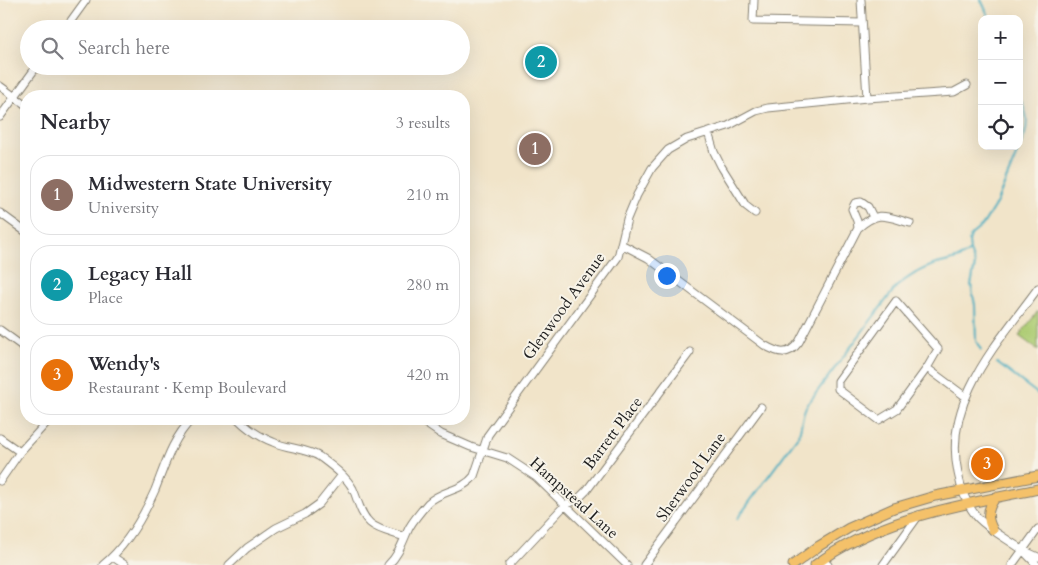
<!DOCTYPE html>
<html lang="en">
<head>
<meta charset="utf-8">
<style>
	:root { --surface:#fff; --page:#f7f7f7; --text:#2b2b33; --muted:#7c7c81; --line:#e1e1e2; --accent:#db2777 }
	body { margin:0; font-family:Cardo,serif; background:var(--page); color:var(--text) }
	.controls { position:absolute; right:15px; top:15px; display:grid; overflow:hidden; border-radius:10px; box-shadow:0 5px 20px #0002 }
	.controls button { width:45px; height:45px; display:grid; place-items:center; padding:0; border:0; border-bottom:1px solid var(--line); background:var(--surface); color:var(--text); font:25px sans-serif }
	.you { position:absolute; left:666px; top:275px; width:18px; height:18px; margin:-12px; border:4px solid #fff; border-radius:50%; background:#1a73e8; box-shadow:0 0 0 8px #1a73e833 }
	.badge { display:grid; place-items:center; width:32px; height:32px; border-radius:50%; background:var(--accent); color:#fff; font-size:16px; font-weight:700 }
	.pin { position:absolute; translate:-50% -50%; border:2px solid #fff; box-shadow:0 1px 5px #0006 }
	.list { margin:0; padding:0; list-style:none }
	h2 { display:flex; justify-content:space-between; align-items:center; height:65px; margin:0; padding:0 20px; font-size:21px }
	h2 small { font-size:16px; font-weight:400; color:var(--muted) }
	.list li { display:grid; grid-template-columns:32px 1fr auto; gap:15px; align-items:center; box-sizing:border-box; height:80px; margin:0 10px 10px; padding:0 10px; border:1px solid var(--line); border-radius:20px }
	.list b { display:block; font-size:19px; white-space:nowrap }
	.list p { margin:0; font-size:16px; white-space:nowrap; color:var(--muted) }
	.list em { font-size:16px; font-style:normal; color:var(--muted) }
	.icon { flex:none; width:28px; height:28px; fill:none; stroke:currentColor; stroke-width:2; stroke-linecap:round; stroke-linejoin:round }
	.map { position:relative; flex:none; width:1038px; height:565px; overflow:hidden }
	.search { position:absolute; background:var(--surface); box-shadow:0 5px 20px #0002; left:20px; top:20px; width:450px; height:55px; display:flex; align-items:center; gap:12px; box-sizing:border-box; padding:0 18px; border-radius:28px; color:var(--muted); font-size:19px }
	.panel { position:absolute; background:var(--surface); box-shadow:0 5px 20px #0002; left:20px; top:90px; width:450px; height:335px; border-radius:20px }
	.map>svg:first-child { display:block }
	.green { fill:#adcc73; stroke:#647448 }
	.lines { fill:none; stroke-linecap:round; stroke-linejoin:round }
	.stream { stroke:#41acc0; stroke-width:2 }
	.minor-casing { stroke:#868072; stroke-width:9 }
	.major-casing { stroke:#868072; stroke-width:11 }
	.minor { stroke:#fff; stroke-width:7 }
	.major { stroke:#f4c16a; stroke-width:9 }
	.labels { text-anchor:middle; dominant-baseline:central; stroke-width:4; stroke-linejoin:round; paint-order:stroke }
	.street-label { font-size:16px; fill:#1c1c1c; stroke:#f7f3e8 }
</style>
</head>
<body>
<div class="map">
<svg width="1038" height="565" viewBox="0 0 1038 565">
	<rect width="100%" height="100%" fill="#f7f3e8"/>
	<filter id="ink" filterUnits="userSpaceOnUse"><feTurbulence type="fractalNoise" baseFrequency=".02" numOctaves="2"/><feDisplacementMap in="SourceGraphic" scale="10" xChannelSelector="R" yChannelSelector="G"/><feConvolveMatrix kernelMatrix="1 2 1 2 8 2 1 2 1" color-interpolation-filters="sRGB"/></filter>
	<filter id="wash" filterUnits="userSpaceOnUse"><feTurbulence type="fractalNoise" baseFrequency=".0096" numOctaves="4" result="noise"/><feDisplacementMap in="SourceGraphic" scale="20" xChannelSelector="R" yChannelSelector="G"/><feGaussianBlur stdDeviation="1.12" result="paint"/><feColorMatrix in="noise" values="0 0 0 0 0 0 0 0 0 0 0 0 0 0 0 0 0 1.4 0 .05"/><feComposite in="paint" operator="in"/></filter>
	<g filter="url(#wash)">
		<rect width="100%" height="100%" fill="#f1e4c9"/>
		<path class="green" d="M1038 311V350L1019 336Z"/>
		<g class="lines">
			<path class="stream" d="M981 0 990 19
				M981 350 976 341 975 305 971 285 975 265 970 251 969 242 971 235 982 226 997 202 1025 134C1029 119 1026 110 1019 97
				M997 363 1038 394
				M737 519 798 436C803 425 801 414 807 405L896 287C908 277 919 270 933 265 948 260 957 262 970 251"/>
		</g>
	</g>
	<g filter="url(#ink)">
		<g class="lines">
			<defs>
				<path id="minor" d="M754 0 753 21 862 23
					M861 0 867 98
					M65 29 86 0
					M0 86 26 105
					M0 117 37 66
					M708 132 714 152 721 166 746 206 755 213
					M0 213 26 232
					M858 228 857 221 852 209 855 203 861 202 868 207 873 217
					M621 244 648 258 764 345C778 353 788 357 799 342L858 228C879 210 885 216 910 223
					M0 330 26 349
					M927 368 938 349 896 301 838 381V389L879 420 897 409 927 368 966 397
					M238 419C248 429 260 437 273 442 288 449 306 448 320 457 332 466 346 476 353 489 358 500 360 514 370 523 379 531 394 533 405 537
					M419 419 441 434 471 447 507 458 536 477 627 565
					M0 438 20 452
					M0 481 20 452 50 419
					M1025 551 1038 557
					M113 557 125 565
					M822 560 828 565
					M103 565C125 547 143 517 155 490 165 465 172 439 192 419
					M229 565 247 548 276 528 305 514 319 504 342 475
					M388 565C399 555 403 541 409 528 414 519 421 511 428 503 441 490 463 491 474 476L488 435 618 257 627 219 637 195 652 168 668 150 687 139 728 126 756 111 768 108 867 98 954 92 967 85
					M509 565 565 505 577 500 587 490 690 352
					M644 565 761 407
					M883 565 919 515
					M1012 565 1038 529
					M1037 565C1032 560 1027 554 1021 549 1007 539 990 530 978 518 967 506 961 489 958 473 942 401 999 342 1038 288"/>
				<path id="major" d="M993 530C986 518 987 508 996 497
					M793 565 819 546 849 528 894 508 935 496 1038 476
					M815 565C880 517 961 505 1038 489"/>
			</defs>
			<use href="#minor" class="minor-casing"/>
			<use href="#major" class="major-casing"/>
			<use href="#minor" class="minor"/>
			<use href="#major" class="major"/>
		</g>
	</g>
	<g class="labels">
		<g class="street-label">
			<text transform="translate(564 306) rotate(-54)">Glenwood Avenue</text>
			<text transform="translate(613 433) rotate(-53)">Barrett Place</text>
			<text transform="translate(691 477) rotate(-54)">Sherwood Lane</text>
			<text transform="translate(574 498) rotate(42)">Hampstead Lane</text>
		</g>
	</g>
</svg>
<div class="controls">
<button>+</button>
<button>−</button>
<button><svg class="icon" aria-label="locate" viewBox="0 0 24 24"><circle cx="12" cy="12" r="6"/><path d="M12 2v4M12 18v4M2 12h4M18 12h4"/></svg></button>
</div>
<div class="you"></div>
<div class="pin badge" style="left:535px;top:149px;background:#8d6e63">1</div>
<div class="pin badge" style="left:541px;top:62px;background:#0f9aa8">2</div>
<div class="pin badge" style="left:987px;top:464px;background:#e8710a">3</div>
<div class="search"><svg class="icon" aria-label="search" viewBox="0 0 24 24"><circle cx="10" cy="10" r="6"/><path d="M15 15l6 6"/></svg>Search here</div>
<section class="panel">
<h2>Nearby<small>3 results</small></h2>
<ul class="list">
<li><span class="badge" style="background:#8d6e63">1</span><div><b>Midwestern State University</b><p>University</p></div><em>210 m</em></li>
<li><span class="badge" style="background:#0f9aa8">2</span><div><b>Legacy Hall</b><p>Place</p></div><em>280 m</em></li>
<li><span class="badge" style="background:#e8710a">3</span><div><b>Wendy's</b><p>Restaurant · Kemp Boulevard</p></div><em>420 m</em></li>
</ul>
</section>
</div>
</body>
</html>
